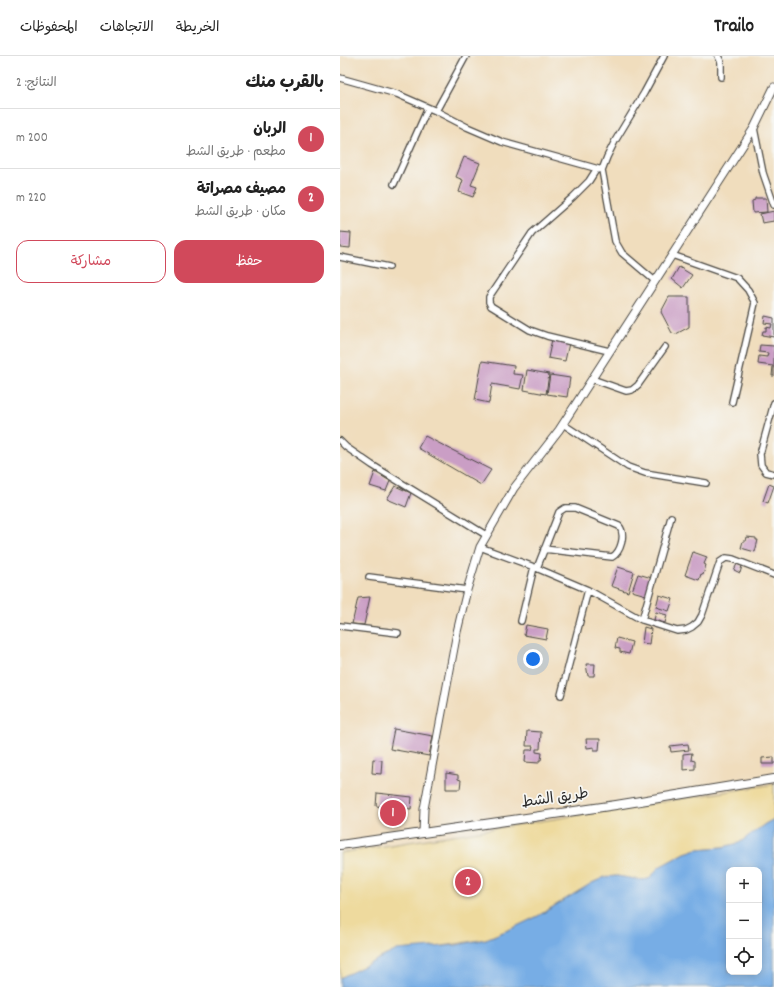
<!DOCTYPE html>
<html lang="ar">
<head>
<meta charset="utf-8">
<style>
	:root { --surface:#fff; --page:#f6f6f6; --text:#222; --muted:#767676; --line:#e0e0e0; --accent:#d1495b }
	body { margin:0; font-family:Dekko,"Playpen Sans Arabic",sans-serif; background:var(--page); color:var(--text); direction:rtl }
	.controls { position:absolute; right:12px; bottom:12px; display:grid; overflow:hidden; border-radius:8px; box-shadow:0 2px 10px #0003 }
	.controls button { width:36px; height:36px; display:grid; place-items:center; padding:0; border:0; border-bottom:1px solid var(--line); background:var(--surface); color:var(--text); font:20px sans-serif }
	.you { position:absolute; left:193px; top:603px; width:14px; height:14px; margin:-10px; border:3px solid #fff; border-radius:50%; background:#1a73e8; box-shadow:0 0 0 6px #1a73e833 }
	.badge { display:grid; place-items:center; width:26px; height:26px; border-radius:50%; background:var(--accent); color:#fff; font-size:13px; font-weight:700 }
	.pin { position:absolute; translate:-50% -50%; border:2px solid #fff; box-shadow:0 1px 4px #0006 }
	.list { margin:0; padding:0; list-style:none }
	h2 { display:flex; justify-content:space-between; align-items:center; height:52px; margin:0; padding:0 16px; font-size:17px }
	h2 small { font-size:13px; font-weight:400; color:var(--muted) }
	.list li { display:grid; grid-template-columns:26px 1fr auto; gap:12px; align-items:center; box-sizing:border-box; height:60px; padding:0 16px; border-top:1px solid var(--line) }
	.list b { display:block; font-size:15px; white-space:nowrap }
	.list p { margin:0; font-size:13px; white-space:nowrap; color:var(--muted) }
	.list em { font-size:13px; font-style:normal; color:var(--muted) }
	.actions { display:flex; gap:8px; padding:12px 16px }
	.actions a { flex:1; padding:9px 0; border:1px solid var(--accent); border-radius:12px; text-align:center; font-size:14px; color:var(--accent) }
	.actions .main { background:var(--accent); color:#fff }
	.icon { flex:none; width:22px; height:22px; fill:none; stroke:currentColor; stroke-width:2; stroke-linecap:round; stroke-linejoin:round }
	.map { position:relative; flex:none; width:434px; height:931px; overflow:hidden; direction:ltr }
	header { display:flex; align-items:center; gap:24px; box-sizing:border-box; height:56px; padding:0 20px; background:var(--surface); border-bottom:1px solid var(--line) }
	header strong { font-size:19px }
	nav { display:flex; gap:22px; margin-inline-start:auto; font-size:14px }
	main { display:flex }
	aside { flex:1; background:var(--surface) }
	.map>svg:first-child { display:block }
	.sand { fill:#eeda9e; stroke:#8c8264 }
	.water { fill:#77ade5; stroke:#516c88; fill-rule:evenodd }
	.building { fill:#ca9ec5 }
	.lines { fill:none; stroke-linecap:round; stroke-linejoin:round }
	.minor-casing { stroke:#494641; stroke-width:8 }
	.tertiary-casing { stroke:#494641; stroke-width:9 }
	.secondary-casing { stroke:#494641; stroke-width:10 }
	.minor { stroke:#fff; stroke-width:5.5 }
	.tertiary { stroke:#fff; stroke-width:7 }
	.secondary { stroke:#fff; stroke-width:8 }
	.labels { text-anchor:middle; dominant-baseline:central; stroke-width:3.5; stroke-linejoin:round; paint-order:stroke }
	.street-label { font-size:15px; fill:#2b2b2b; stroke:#f6f6f2 }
</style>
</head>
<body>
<header>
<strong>Trailo</strong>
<nav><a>الخريطة</a><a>الاتجاهات</a><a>المحفوظات</a></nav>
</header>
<main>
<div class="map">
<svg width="434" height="931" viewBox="0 0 434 931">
	<rect width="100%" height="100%" fill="#f6f6f2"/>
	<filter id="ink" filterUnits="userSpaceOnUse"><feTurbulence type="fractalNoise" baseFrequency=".025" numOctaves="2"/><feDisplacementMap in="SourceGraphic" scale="8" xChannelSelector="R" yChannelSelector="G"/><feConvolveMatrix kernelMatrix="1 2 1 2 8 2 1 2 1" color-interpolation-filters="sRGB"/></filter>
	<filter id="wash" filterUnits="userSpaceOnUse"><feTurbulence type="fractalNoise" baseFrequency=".012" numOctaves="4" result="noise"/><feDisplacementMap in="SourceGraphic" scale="16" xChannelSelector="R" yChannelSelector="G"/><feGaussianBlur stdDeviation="0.9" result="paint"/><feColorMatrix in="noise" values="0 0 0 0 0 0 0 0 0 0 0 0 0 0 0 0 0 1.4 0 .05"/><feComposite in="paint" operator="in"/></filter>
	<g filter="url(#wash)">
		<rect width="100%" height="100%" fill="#f0ddbd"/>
		<path class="sand" d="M434 728V763L425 768 399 787 383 791 357 793 345 797 319 811 309 823 302 824 277 820 265 821 252 827 198 860 173 872 146 883 46 899 27 909 0 922V797Z"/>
		<path class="water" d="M434 763V931H0V922L57 894 117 889 146 883 173 872 198 860 252 827 265 821 277 820 302 824 309 823 319 811 345 797 357 793 383 791 399 787 425 768ZM389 814H419V916H389Z"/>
		<g id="blocks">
			<path class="building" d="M124 101 140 107 131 129 137 131 133 141 119 136 123 124 116 121Z
				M415 142H426L427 156 413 157 412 145 415 144Z
				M434 155V165L422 167 420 158Z
				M0 176 11 177 10 192 0 191Z
				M339 211 352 219 343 232 332 223Z
				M329 241H349V271L336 278 332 277 321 256Z
				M425 260 434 262V281L422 279 423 275H426V271L431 272 432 268 424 267Z
				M212 283 229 287 225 305 208 302Z
				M420 289 434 290V320H432L433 310 418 308 419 300 427 301 428 297 419 296Z
				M142 305 174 310 173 318 183 319 180 333 152 328 149 347 135 344Z
				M187 314 209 318 206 338 184 334Z
				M210 319 230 322 227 341 207 338Z
				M85 380 151 414 141 429 78 392Z
				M35 416 50 425 46 435 30 430Z
				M429 428 434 430 428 447 423 445Z
				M55 430 71 437 66 451 47 443Z
				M407 481 416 482V484H418L415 496 401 492 403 485H406Z
				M353 496 367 501 364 508 366 509 363 519 361 518 359 524 345 519Z
				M397 508 402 510 400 517 394 514Z
				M278 511 294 516 288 536 271 530Z
				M298 518 312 522 306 539 292 535Z
				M319 539 333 543 329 555 316 551Z
				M30 541 24 569 12 568 18 542Z
				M316 556 327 559 325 567 314 564Z
				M186 569 208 573 206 583 184 579Z
				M304 571 311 573 309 588 302 587Z
				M277 582 292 586 289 598 280 596V593L275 592Z
				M246 608H255L254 620H248Z
				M54 673 93 680 89 700 50 693Z
				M187 675 201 676 200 693H196V696L202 697 201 704H199V707L185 706 186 694H192L193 690H186Z
				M246 683H260L259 694H254V691L247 692Z
				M348 688 349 694 331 696 330 690Z
				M352 697 351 704 355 705V713L343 714V698Z
				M434 701V708H422V702Z
				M33 703 42 704 41 718 32 717Z
				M106 717 118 719V723L121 724 120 733H106Z
				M37 737 72 741 71 753 36 750Z"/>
		</g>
	</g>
	<g filter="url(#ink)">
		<use href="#blocks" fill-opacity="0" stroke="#494641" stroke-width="1"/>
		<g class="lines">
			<defs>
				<path id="minor" d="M378 0 381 6V21
					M0 22 57 38 96 55 127 71 162 86 262 114
					M96 55 126 0
					M414 72 423 117 434 149
					M256 114 249 125 233 141 192 177 149 241V246L151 250 190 274 207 280 269 295
					M54 128 88 52
					M332 199 397 222 408 234 415 247 392 346
					M0 201 49 211
					M315 225 282 197 275 185 262 114 267 101 275 85 304 37 324 0
					M252 323 286 335 292 334 298 329 325 291
					M434 347 420 398 421 409 426 416 434 418
					M223 368 288 411 305 417 366 427
					M0 385 6 391 32 409 146 479
					M140 491 194 511 248 534 302 564 337 575 346 574 352 571 358 566 362 559 380 506 386 502 393 503 434 519
					M197 512 219 456 225 452H235L279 470C286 478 281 496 272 501L204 493
					M29 521 127 534
					M302 564 331 461
					M181 565 194 511
					M0 570 58 577
					M221 639 248 534"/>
				<path id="tertiary" d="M83 777 84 753 117 576 127 534 140 491 174 432 219 374 414 72 434 31"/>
				<path id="secondary" d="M0 789 276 749 434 723"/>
			</defs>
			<use href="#minor" class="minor-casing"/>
			<use href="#tertiary" class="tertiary-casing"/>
			<use href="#secondary" class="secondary-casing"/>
			<use href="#minor" class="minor"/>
			<use href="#tertiary" class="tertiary"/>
			<use href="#secondary" class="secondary"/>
		</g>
	</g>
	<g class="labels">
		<g class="street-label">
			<text transform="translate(215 743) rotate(-8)">طريق الشط</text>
		</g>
	</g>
</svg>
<div class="controls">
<button>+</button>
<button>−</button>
<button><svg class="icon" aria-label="locate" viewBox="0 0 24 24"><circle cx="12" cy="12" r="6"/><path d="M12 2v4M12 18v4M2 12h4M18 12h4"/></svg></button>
</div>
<div class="you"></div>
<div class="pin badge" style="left:53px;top:757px">1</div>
<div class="pin badge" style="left:128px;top:826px">2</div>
</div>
<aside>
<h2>بالقرب منك<small>النتائج: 2</small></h2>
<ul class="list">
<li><span class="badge">1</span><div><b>الربان</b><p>مطعم · طريق الشط</p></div><em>200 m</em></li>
<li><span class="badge">2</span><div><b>مصيف مصراتة</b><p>مكان · طريق الشط</p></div><em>220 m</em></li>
</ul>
<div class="actions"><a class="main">حفظ</a><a>مشاركة</a></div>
</aside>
</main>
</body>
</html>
